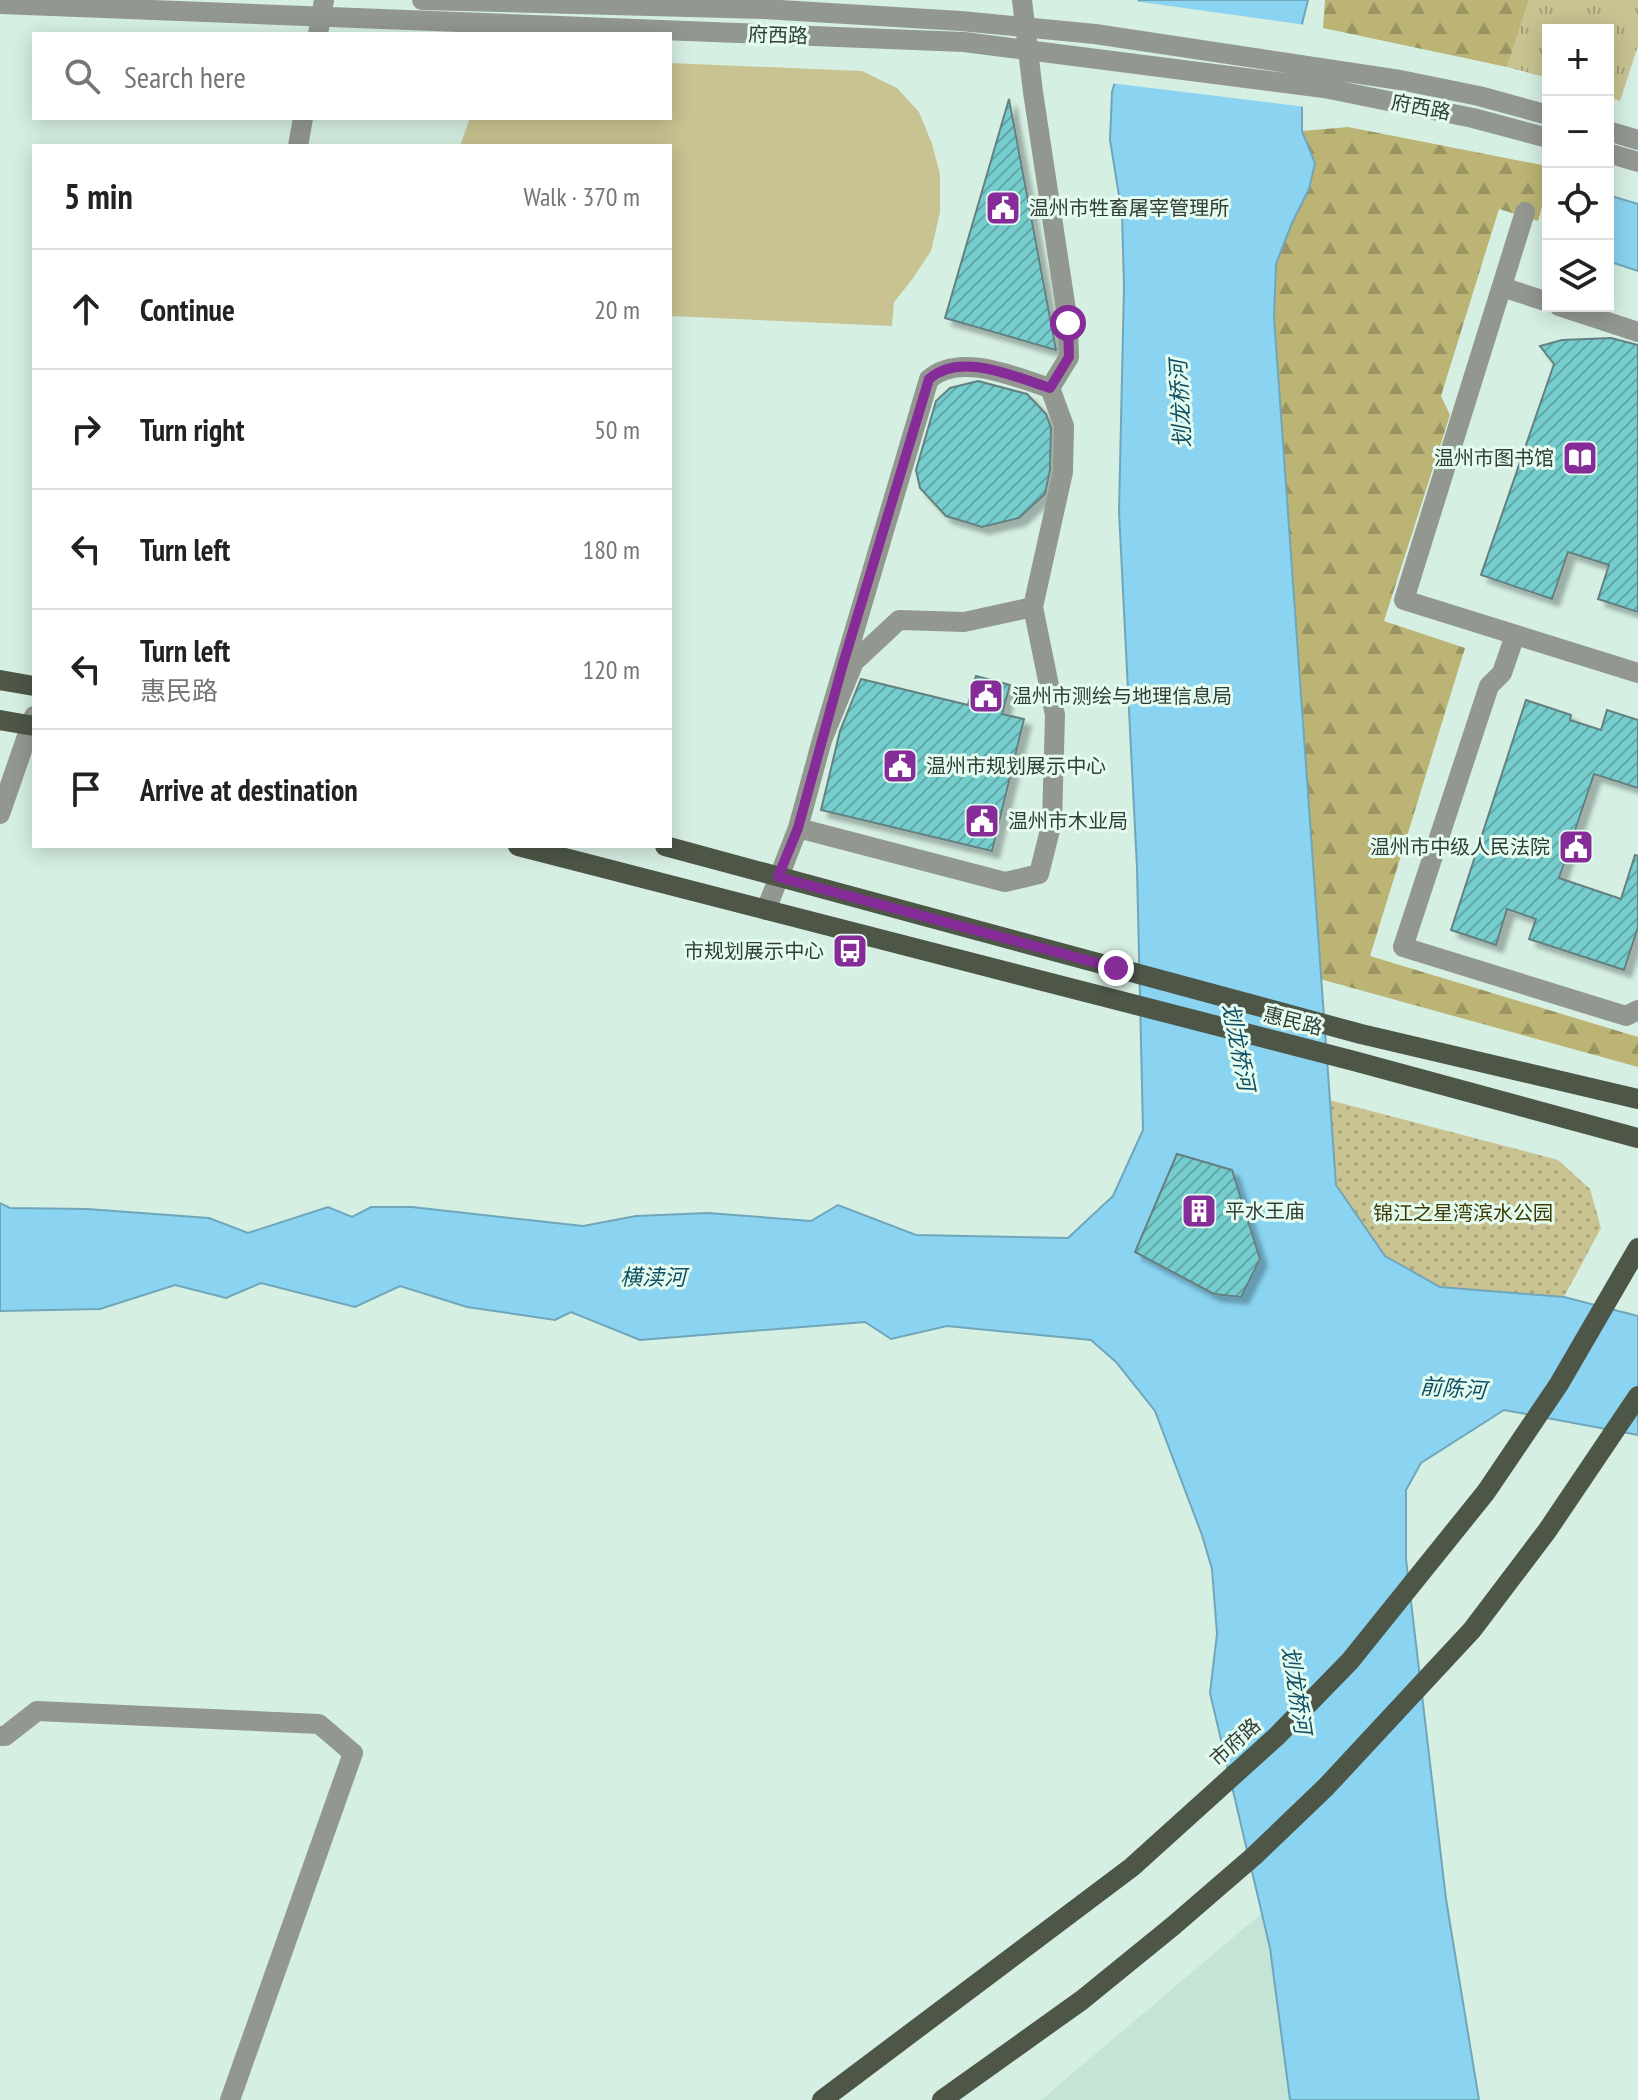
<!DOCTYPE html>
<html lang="en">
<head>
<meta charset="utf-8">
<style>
	:root { --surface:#fff; --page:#f6f6f6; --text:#222; --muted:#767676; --line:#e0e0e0 }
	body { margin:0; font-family:"PT Sans Narrow","Noto Sans SC",sans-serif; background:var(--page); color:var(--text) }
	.controls { position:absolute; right:24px; top:24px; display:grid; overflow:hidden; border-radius:0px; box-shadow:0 4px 20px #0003 }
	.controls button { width:72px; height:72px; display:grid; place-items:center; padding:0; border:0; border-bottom:2px solid var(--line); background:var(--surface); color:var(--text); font:40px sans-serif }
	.stop { position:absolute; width:24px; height:24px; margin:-18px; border:6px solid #852c98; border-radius:50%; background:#fff }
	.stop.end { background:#852c98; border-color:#fff; box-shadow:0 2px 8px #0008 }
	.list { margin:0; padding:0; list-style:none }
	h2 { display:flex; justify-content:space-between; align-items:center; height:104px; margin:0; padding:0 32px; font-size:34px }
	h2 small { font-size:26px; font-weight:400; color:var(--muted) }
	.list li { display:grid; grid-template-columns:52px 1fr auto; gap:24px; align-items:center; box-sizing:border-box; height:120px; padding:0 32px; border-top:2px solid var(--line) }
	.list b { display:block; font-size:30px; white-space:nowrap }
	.list p { margin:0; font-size:26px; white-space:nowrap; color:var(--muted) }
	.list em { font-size:26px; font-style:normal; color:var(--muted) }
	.icon { flex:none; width:44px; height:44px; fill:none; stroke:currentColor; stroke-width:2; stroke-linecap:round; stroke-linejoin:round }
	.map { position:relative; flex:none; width:1638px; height:2100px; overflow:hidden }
	.search { position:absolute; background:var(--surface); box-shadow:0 4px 20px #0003; left:32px; top:32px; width:640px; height:88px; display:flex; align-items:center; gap:20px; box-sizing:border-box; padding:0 28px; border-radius:0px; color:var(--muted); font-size:30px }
	.panel { position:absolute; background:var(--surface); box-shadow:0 4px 20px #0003; left:32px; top:144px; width:640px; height:704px; border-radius:0px }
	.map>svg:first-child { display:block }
	.built { fill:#c4e5d5 }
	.grass { fill:url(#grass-tufts) }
	.forest { fill:url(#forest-firs) }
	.park { fill:url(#park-dots) }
	.pitch { fill:#c9c392 }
	.water { fill:#8ad3f1; stroke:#70a6ba; stroke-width:2; fill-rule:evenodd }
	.pier { fill:#d6efe3 }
	.building { fill:url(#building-hatch); stroke:#658080; stroke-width:2; filter:url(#shadow) }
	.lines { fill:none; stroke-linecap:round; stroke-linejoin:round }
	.minor { stroke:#92988f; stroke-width:20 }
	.major { stroke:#4d5647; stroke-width:20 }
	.route { stroke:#852c98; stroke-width:10 }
	.labels { text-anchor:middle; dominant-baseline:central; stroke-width:6; stroke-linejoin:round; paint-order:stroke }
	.street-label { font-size:20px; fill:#333d38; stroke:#e4fcf0 }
	.poi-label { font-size:20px; fill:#333d38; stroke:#e4fcf0; text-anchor:start }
	.park-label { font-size:20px; fill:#3e3802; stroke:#e4fcf0 }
	.water-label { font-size:22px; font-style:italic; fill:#124e63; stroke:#e4fcf0 }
</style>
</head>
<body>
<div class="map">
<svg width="1638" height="2100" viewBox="0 0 1638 2100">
	<defs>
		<pattern id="grass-tufts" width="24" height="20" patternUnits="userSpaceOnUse" patternTransform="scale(2)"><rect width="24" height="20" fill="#c9c392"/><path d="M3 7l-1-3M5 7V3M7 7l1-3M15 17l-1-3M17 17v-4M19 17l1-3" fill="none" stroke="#a4a078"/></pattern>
		<pattern id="forest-firs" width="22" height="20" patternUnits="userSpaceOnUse" patternTransform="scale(2)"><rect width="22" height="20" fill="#bcb475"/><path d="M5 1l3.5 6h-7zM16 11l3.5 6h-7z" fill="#999461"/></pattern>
		<pattern id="park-dots" width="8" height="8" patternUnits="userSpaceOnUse" patternTransform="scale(2)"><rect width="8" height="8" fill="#c9c392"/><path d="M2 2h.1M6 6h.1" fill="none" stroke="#a4a078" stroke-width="1.8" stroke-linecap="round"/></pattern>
		<pattern id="building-hatch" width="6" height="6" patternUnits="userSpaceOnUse" patternTransform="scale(2)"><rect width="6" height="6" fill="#76cdcd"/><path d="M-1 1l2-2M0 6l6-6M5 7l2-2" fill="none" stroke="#61a8a7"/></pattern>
		<filter id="shadow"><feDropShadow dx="7" dy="7" stdDeviation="2" flood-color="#0004"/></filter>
	</defs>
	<rect width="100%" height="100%" fill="#d6efe3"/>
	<path class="built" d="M1262 1913 1270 1948 1290 2100H1041Z"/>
	<path class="grass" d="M1529 0H1638V46L1620 101 1608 97V30H1548V78L1507 67Z"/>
	<path class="forest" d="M1325 0H1529L1507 67 1323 28Z
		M1348 127 1547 166 1548 185 1538 221 1499 209 1441 396 1450 415 1384 621 1465 648 1370 956 1638 1037V1067L1320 979 1274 317 1276 264 1292 223 1309 189 1315 163 1302 131Z"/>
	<path class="park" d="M1329 1100 1558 1160 1590 1189 1601 1228 1564 1297 1440 1287 1385 1256 1336 1185Z"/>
	<path class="pitch" d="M670 63 862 71 897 88 919 112 932 144 940 174V212L931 251 911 281 894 302 892 326 670 316V146H460L470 118H670Z"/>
	<path class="water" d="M1139 0H1308L1302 24V131L1315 163 1309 189 1292 223 1276 264 1274 317 1336 1185 1385 1256 1440 1287 1564 1297 1638 1316V1435L1504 1410 1421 1463 1406 1490V1559L1446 1899 1479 2100H1290L1270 1948 1210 1693 1217 1634 1212 1569 1202 1535 1155 1411 1116 1362 1091 1340 947 1326 891 1339 865 1322 640 1340 571 1312 555 1320 467 1307 400 1286 355 1307 261 1283 226 1298 175 1285 100 1309 0 1311V1203L10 1208 87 1209 209 1218 248 1233 328 1207 352 1217 371 1207H412L583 1226 636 1216 708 1213 811 1221 838 1205 916 1235 1068 1238 1113 1196 1143 1130 1137 868 1119 512 1124 286 1122 214 1110 140 1112 92ZM1177 1154 1232 1170 1251 1236 1136 1251Z
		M1608 195 1638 204V271L1608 261Z"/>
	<path class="pier" d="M1134 1 1306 25V107L1110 83Z"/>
	<path class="building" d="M1009 99 1056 350 945 318Z
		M1611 338 1638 345V612L1598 599 1609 565 1568 552 1552 599 1481 575 1554 364 1540 346 1562 340Z
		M978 381 1027 394 1046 414 1051 428 1050 470 1045 494 1019 518 982 527 946 516 920 488 916 470 936 401 950 388Z
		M976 676 1010 685 1002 714 1024 719 992 851 821 810 840 731 861 679 968 705Z
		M1526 700 1571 715 1570 720 1601 730 1607 710 1638 720V788L1594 774 1559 878 1621 899 1635 855 1638 856V927L1624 970 1529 939 1536 919 1507 909 1496 945 1451 930Z
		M1177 1154 1232 1170 1260 1259 1241 1297 1214 1294 1135 1252Z"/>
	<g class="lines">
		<path class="minor" d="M422 0 764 9 961 21 1095 34 1400 80 1479 96 1548 115
			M1022 0 1033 92 1068 323 1069 357 1050 388
			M0 4 964 42 1324 88 1473 118 1548 138
			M318 34 324 0
			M1608 131 1638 140
			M298 146 303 118
			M1608 153 1638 162
			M1525 212 1404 600 1638 673
			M1502 287 1548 302
			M1559 306 1638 332
			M1515 635 1502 673 1489 686 1403 947 1626 1016 1638 1010
			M0 814 34 716
			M798 828 1005 882 1039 874 1052 822 1055 715 1033 607
			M766 910 798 828 822 740 854 662 899 620 964 622 1033 607 1063 472 1064 426 1050 388C1015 377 960 352 929 379L822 740
			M0 1736H5L37 1711 319 1724 353 1753 230 2100"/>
		<path class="major" d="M0 680 34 686
			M0 720 34 726
			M518 846 1354 1061 1638 1138
			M665 846 1361 1034 1638 1099
			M822 2100 1132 1867 1277 1736 1350 1661 1486 1492 1559 1384 1638 1248
			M942 2100 1082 2000 1173 1926 1254 1856 1326 1787 1472 1630 1547 1531 1638 1396"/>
	</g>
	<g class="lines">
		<path class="route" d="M1068 323 1069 357 1050 388C1015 377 960 351 929 379L843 664 798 828 778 877 1116 968"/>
	</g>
	<defs>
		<symbol id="civic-square" viewBox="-11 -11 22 22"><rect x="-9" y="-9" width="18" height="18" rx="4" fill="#852c98" stroke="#e4fcf0"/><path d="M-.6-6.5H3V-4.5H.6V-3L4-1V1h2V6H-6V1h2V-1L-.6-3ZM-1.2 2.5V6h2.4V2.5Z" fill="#fff"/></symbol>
		<symbol id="library-square" viewBox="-11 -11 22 22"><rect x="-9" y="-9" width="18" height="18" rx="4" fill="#852c98" stroke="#e4fcf0"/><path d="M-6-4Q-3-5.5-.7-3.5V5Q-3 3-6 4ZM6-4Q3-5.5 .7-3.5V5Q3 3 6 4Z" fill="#fff"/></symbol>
		<symbol id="bus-square" viewBox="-11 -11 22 22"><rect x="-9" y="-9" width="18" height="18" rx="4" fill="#852c98" stroke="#e4fcf0"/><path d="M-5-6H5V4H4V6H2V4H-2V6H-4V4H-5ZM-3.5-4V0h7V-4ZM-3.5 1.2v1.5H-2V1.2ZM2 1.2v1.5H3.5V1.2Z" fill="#fff"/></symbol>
		<symbol id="building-square" viewBox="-11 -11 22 22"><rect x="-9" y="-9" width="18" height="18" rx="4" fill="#852c98" stroke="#e4fcf0"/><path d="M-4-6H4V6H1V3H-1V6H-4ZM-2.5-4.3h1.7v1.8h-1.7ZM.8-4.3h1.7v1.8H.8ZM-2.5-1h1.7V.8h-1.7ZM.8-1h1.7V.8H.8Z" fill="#fff"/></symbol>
	</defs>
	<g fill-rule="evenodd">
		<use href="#civic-square" x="983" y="188" width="40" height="40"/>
		<use href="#library-square" x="1560" y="438" width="40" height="40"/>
		<use href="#civic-square" x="966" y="676" width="40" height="40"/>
		<use href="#civic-square" x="880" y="746" width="40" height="40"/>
		<use href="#civic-square" x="962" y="801" width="40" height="40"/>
		<use href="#civic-square" x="1556" y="827" width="40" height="40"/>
		<use href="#bus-square" x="830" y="931" width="40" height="40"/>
		<use href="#building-square" x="1179" y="1191" width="40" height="40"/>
	</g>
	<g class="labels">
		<g class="street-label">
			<text transform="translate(778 35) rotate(2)">府西路</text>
			<text transform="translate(1421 107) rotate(11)">府西路</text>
			<text transform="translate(1293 1021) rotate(14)">惠民路</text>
			<text transform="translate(1235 1742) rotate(-42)">市府路</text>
		</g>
		<g class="poi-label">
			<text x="1029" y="208">温州市牲畜屠宰管理所</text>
			<text x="1554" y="458" text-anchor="end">温州市图书馆</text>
			<text x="1012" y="696">温州市测绘与地理信息局</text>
			<text x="926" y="766">温州市规划展示中心</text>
			<text x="1008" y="821">温州市木业局</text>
			<text x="1550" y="847" text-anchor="end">温州市中级人民法院</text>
			<text x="824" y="951" text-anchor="end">市规划展示中心</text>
			<text x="1225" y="1211">平水王庙</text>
		</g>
		<g class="park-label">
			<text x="1463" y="1213">锦江之星湾滨水公园</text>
		</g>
		<g class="water-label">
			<text transform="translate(1180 404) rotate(-93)">划龙桥河</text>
			<text transform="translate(1239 1047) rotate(79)">划龙桥河</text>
			<text x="653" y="1277">横渎河</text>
			<text transform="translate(1453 1388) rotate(4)">前陈河</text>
			<text transform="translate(1297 1690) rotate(81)">划龙桥河</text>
		</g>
	</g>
</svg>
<div class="controls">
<button>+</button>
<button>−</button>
<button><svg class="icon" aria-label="locate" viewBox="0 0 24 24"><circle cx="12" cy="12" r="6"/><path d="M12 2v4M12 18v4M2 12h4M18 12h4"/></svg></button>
<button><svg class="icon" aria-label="layers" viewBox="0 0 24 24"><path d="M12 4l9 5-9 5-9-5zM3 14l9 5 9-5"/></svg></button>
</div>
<div class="stop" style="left:1068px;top:323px"></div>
<div class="stop end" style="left:1116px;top:968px"></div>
<div class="search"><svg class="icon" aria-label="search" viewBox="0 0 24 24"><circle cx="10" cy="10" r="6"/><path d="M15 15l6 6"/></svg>Search here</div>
<section class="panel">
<h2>5 min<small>Walk · 370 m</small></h2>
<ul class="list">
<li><svg class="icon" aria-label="ahead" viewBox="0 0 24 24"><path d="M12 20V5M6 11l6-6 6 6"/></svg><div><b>Continue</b></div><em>20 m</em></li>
<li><svg class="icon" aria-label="right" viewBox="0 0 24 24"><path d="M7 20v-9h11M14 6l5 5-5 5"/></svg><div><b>Turn right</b></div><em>50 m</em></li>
<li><svg class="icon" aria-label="left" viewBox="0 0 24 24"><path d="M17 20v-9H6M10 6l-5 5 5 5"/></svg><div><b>Turn left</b></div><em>180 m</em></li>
<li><svg class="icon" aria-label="left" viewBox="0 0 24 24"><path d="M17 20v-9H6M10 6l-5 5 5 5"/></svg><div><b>Turn left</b><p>惠民路</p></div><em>120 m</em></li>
<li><svg class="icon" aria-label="arrive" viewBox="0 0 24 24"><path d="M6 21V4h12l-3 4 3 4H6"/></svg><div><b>Arrive at destination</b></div></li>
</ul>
</section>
</div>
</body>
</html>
